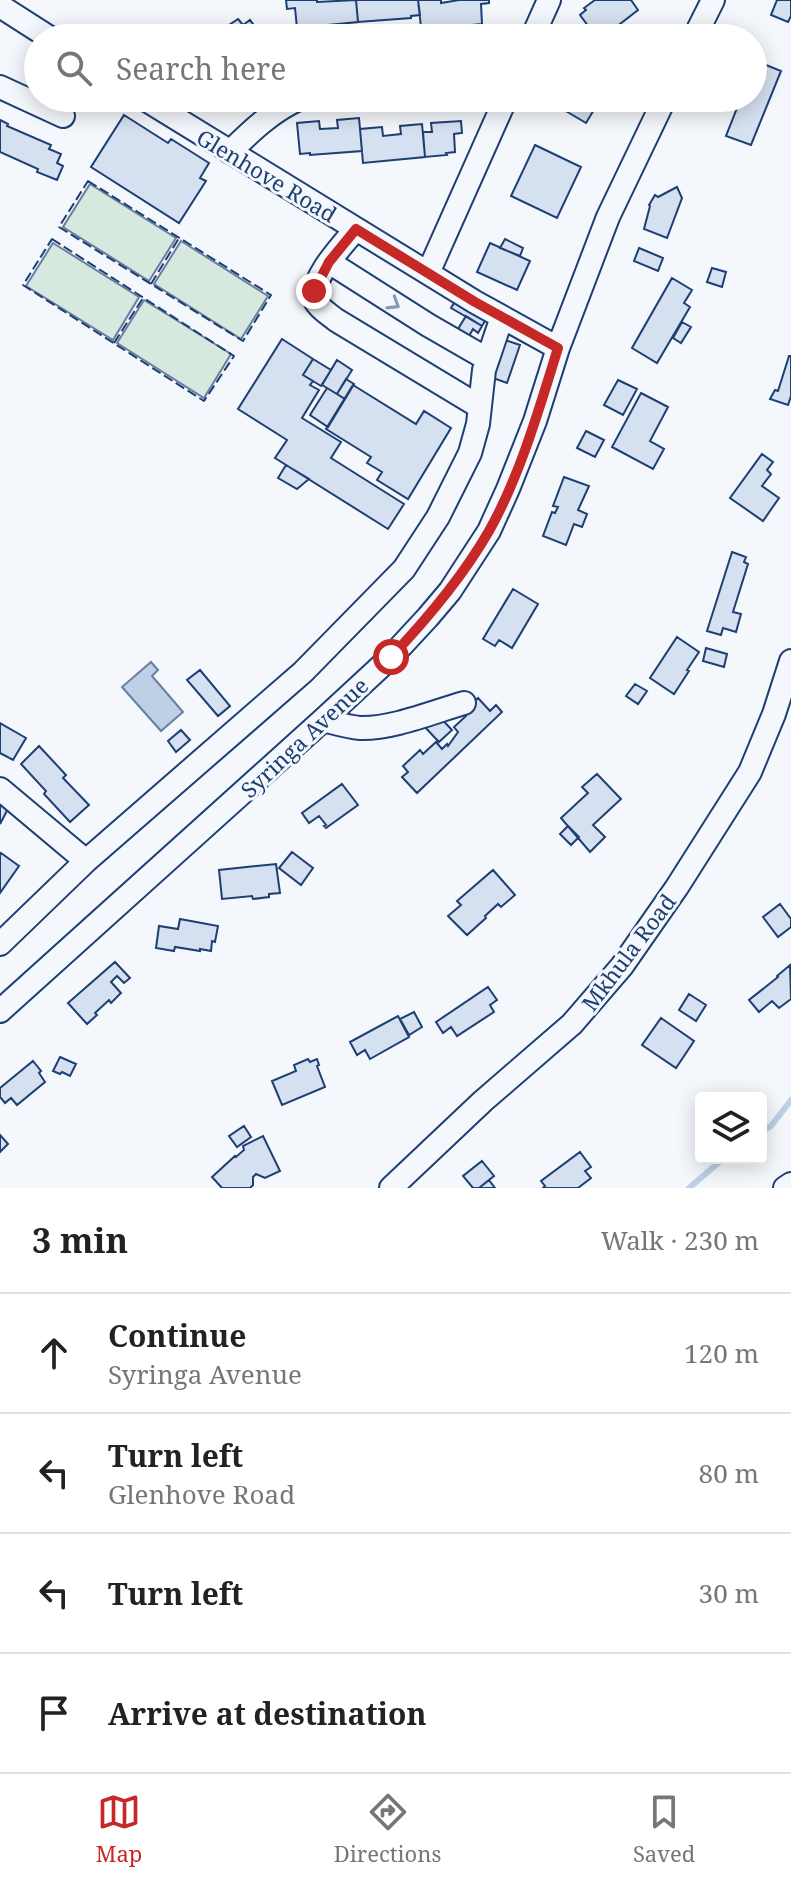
<!DOCTYPE html>
<html lang="en">
<head>
<meta charset="utf-8">
<style>
	:root { --surface:#fff; --page:#f2f2f2; --text:#222; --muted:#767676; --line:#e0e0e0; --accent:#c62828 }
	body { margin:0; font-family:"Noto Serif",serif; background:var(--page); color:var(--text) }
	.controls { position:absolute; right:24px; bottom:24px; display:grid; overflow:hidden; border-radius:8px; box-shadow:0 4px 20px #0003 }
	.controls button { width:72px; height:72px; display:grid; place-items:center; padding:0; border:0; border-bottom:2px solid var(--line); background:var(--surface); color:var(--text); font:40px sans-serif }
	.stop { position:absolute; width:24px; height:24px; margin:-18px; border:6px solid #c62828; border-radius:50%; background:#fff }
	.stop.end { background:#c62828; border-color:#fff; box-shadow:0 2px 8px #0008 }
	.list { margin:0; padding:0; list-style:none }
	h2 { display:flex; justify-content:space-between; align-items:center; height:104px; margin:0; padding:0 32px; font-size:34px }
	h2 small { font-size:26px; font-weight:400; color:var(--muted) }
	.list li { display:grid; grid-template-columns:52px 1fr auto; gap:24px; align-items:center; box-sizing:border-box; height:120px; padding:0 32px; border-top:2px solid var(--line) }
	.list b { display:block; font-size:30px; white-space:nowrap }
	.list p { margin:0; font-size:26px; white-space:nowrap; color:var(--muted) }
	.list em { font-size:26px; font-style:normal; color:var(--muted) }
	.icon { flex:none; width:44px; height:44px; fill:none; stroke:currentColor; stroke-width:2; stroke-linecap:round; stroke-linejoin:round }
	.map { position:relative; flex:none; width:791px; height:1188px; overflow:hidden }
	.search { position:absolute; background:var(--surface); box-shadow:0 4px 20px #0003; left:24px; right:24px; top:24px; height:88px; display:flex; align-items:center; gap:20px; box-sizing:border-box; padding:0 28px; border-radius:44px; color:var(--muted); font-size:30px }
	.sheet { height:584px; background:var(--surface) }
	nav { display:flex; justify-content:space-around; align-items:center; box-sizing:border-box; height:112px; border-top:2px solid var(--line); background:var(--surface); font-size:22px; color:var(--muted) }
	nav a { display:grid; justify-items:center; gap:4px }
	nav .on { color:var(--accent) }
	.map>svg:first-child { display:block }
	.green { fill:#d7e8df; stroke:#687fa3; stroke-width:2 }
	.water { fill:#bed0e5; stroke:#687fa3; stroke-width:2 }
	.lines { fill:none; stroke-linecap:round; stroke-linejoin:round }
	.stream { stroke:#bed0e5; stroke-width:6 }
	.building { fill:#d5e0f0; stroke:#1d3f73; stroke-width:2 }
	.minor-casing { stroke:#1d3f73; stroke-width:26 }
	.minor { stroke:#f4f7fb; stroke-width:22 }
	.fence { stroke:#1d3f73; stroke-width:2; stroke-dasharray:10 4; stroke-linecap:butt }
	.oneway { stroke:#889bb7 }
	.route { stroke:#c62828; stroke-width:10 }
	.labels { text-anchor:middle; dominant-baseline:central; stroke-width:6; stroke-linejoin:round; paint-order:stroke }
	.street-label { font-size:22px; fill:#1d3f73; stroke:#f4f7fb }
</style>
</head>
<body>
<div class="map">
<svg width="791" height="1188" viewBox="0 0 791 1188">
	<rect width="100%" height="100%" fill="#f4f7fb"/>
	<path class="green" d="M90 184 176 238 149 281 63 227Z
		M181 241 268 296 241 339 154 284Z
		M53 243 139 297 113 340 26 286Z
		M144 300 231 354 204 398 117 343Z"/>
	<path class="water" d="M151 662 158 670 152 676 183 712 161 731 122 687Z"/>
	<g class="lines">
		<path class="stream" d="M761 1132 771 1126 791 1100
			M689 1188 724 1158"/>
	</g>
	<path class="building" d="M286 0H317V2L356 0 358 22 297 28 295 8 287 9Z
		M356 0H418L420 15 411 16V18L358 22Z
		M418 0H441V3L459 0H489V3L481 4 482 24 431 29V26L421 27Z
		M595 0H631L638 10 602 38H597L580 15 586 10 584 8Z
		M777 0H791V16L788 22 771 15Z
		M238 19 243 25 250 20 263 38H225L220 31Z
		M564 28 588 38H560Z
		M756 61 781 71 751 145 726 136 741 98H753V69Z
		M561 98H601L586 123 559 107 563 100Z
		M124 115 168 143 171 139 209 163 200 178 206 181 179 223 91 167Z
		M359 118 362 151 310 155V153L300 154 297 123 319 121 320 129 338 128 337 120Z
		M0 120 8 124 7 126 51 145 49 149 61 154 57 163 63 166 57 180 37 172 38 169 0 152Z
		M461 121 462 133 454 134 455 152 446 153 447 155 425 157 423 132H432L431 123Z
		M422 124 425 157 363 163 360 129 382 127 383 136 401 134 400 126Z
		M535 145 581 167 557 218 511 196Z
		M677 187 682 198 667 238 644 229 650 206 649 205 655 195 658 197Z
		M505 239 523 248 520 256 500 248Z
		M490 243 530 261 517 290 477 272Z
		M639 248 663 258 658 271 634 261Z
		M712 268 726 272 722 287 707 282Z
		M672 278 692 290 684 303 690 307 657 363 632 348Z
		M466 284 496 303 482 326 451 308Z
		M466 316 482 326 478 333 473 329 469 336 458 329Z
		M682 322 691 327 681 343 673 338Z
		M282 339 313 359 303 375 313 381 310 385 319 390 302 418 341 442 331 458 404 504 388 529 275 458 287 440 238 409Z
		M502 339 520 345 507 383 490 377Z
		M789 356H791V396L788 405 770 399 775 390 778 391Z
		M313 359 331 370 321 386 303 375Z
		M337 360 352 370 337 394 322 385Z
		M346 379 354 384 345 399 337 394Z
		M618 380 637 389 623 415 604 405Z
		M353 385 416 424 424 411 451 428 408 499 377 480 382 472 367 463 371 457 326 429Z
		M327 388 345 399 328 427 310 415Z
		M641 393 668 407 650 441 664 449 653 469 612 447Z
		M586 431 604 440 595 457 577 448Z
		M762 454 773 462 767 470 771 474 762 486 779 498 763 521 730 498Z
		M286 465 309 479 297 489 278 478Z
		M564 477 589 486 578 510 587 514 582 527 574 524 566 545 543 536 552 512 555 513 558 507 553 506Z
		M732 552 746 557 744 562 748 564 733 612 741 614 736 632 723 628 721 635 707 631Z
		M513 589 538 604 512 648 499 640 495 646 483 639Z
		M677 637 699 652 687 670 689 671 674 694 650 678Z
		M706 648 727 654 724 667 703 661Z
		M200 670 230 706 218 716 187 680Z
		M635 684 647 691 638 704 626 696Z
		M478 698 490 711 496 705 502 712 417 793 402 777 408 772 403 766 420 750 423 754 436 742 442 749 447 744 448 746 458 732 454 727 466 716 462 712Z
		M435 712 452 730 439 742 422 724Z
		M0 723 26 738 13 760 0 753Z
		M181 730 190 740 176 752 168 741Z
		M39 746 66 775 63 778 89 805 70 822 44 794 46 791 21 764Z
		M597 774 621 799 593 825 605 837 590 852 561 818 588 793 582 787Z
		M342 784 358 805 326 828 324 826 326 825 319 816 309 823 302 813Z
		M0 801 9 807 0 824Z
		M568 826 579 837 571 845 560 834Z
		M292 852 313 868 301 885 279 868Z
		M1 853 19 866 0 893V855Z
		M276 864 280 893 269 894V897L253 899 252 896 222 899 219 870Z
		M493 870 515 895 501 907 498 904 485 916 486 918 467 935 448 916 461 905 457 901Z
		M780 904 791 919V927L778 937 763 917Z
		M180 919 218 926 215 942 212 941 211 951 200 949V951L175 947 174 951 156 948 159 926 178 929Z
		M115 962 130 978 124 983 117 976 111 982 121 993 111 1003 109 1000 95 1013 97 1015 87 1024 68 1003Z
		M790 965 791 999 779 1008 772 1001 759 1012 749 1000 778 977 777 976Z
		M488 987 497 1000 490 1005 494 1012 457 1036 451 1027 443 1033 436 1022Z
		M689 994 706 1005 696 1021 679 1010Z
		M414 1012 422 1027 409 1035 400 1019Z
		M398 1016 409 1037 370 1059 365 1050 357 1055 350 1042Z
		M661 1018 694 1041 676 1068 642 1045Z
		M60 1057 76 1064 70 1076 62 1072 60 1074 53 1071Z
		M308 1059 310 1062 317 1059 319 1065 317 1066 325 1087 282 1105 272 1081 296 1071 294 1065Z
		M33 1061 41 1071 39 1073 45 1082 17 1105 11 1098 5 1103 0 1097V1088Z
		M244 1126 251 1137 237 1147 229 1136Z
		M0 1135 8 1144 0 1152Z
		M263 1136 280 1171 265 1178 256 1174 253 1177V1185L250 1188H222L212 1177 235 1156 236 1157 244 1150 243 1146Z
		M580 1152 591 1167 585 1171 591 1178 578 1188H543L545 1186 541 1181Z
		M482 1161 494 1176 479 1188H473L463 1176Z
		M489 1180 495 1188H479Z"/>
	<g class="lines">
		<defs>
			<path id="minor" d="M0 6 50 38
				M532 38 549 0
				M694 38 713 0
				M0 87 63 116
				M143 98 475 302 558 348
				M230 152C251 131 273 110 301 98
				M356 229C344 243 306 283 316 302 320 309 330 315 336 320L480 407
				M329 262 428 325 487 359
				M428 273 506 98
				M323 720C335 723 348 727 360 728 392 729 433 712 464 703
				M0 789 86 861
				M0 944 86 861 303 672 404 569 438 517 470 453 478 424 484 370 502 317
				M0 1011 323 720 391 657 428 617 450 591 489 531 508 489 535 421 558 348 608 217 665 98
				M391 1188 483 1101 572 1024 622 966 677 887 750 772 774 714 791 661
				M785 1188 791 1184"/>
		</defs>
		<use href="#minor" class="minor-casing"/>
		<use href="#minor" class="minor"/>
		<path class="fence" d="M88 181 271 295 243 341 59 227Z
			M52 239 234 356 204 401 23 285Z
			M151 284 179 238
			M114 343 143 298"/>
	</g>
	<defs><path id="oneway-chevron" d="M-2-3.5L2.5 0L-2 3.5" fill="none" stroke-width="1.6" stroke-linecap="round" stroke-linejoin="round" transform="scale(2)"/></defs>
	<use class="oneway" href="#oneway-chevron" transform="translate(394 304) rotate(32)"/>
	<g class="lines">
		<path class="route" d="M314 291 329 262 356 229 475 302 558 348C539 409 520 476 489 531 462 578 428 618 391 657"/>
	</g>
	<g class="labels">
		<g class="street-label">
			<text transform="translate(267 175) rotate(31)">Glenhove Road</text>
			<text transform="translate(304 737) rotate(-43)">Syringa Avenue</text>
			<text transform="translate(628 952) rotate(-53)">Mkhula Road</text>
		</g>
	</g>
</svg>
<div class="controls">
<button><svg class="icon" aria-label="layers" viewBox="0 0 24 24"><path d="M12 4l9 5-9 5-9-5zM3 14l9 5 9-5"/></svg></button>
</div>
<div class="stop" style="left:391px;top:657px"></div>
<div class="stop end" style="left:314px;top:291px"></div>
<div class="search"><svg class="icon" aria-label="search" viewBox="0 0 24 24"><circle cx="10" cy="10" r="6"/><path d="M15 15l6 6"/></svg>Search here</div>
</div>
<section class="sheet">
<h2>3 min<small>Walk · 230 m</small></h2>
<ul class="list">
<li><svg class="icon" aria-label="ahead" viewBox="0 0 24 24"><path d="M12 20V5M6 11l6-6 6 6"/></svg><div><b>Continue</b><p>Syringa Avenue</p></div><em>120 m</em></li>
<li><svg class="icon" aria-label="left" viewBox="0 0 24 24"><path d="M17 20v-9H6M10 6l-5 5 5 5"/></svg><div><b>Turn left</b><p>Glenhove Road</p></div><em>80 m</em></li>
<li><svg class="icon" aria-label="left" viewBox="0 0 24 24"><path d="M17 20v-9H6M10 6l-5 5 5 5"/></svg><div><b>Turn left</b></div><em>30 m</em></li>
<li><svg class="icon" aria-label="arrive" viewBox="0 0 24 24"><path d="M6 21V4h12l-3 4 3 4H6"/></svg><div><b>Arrive at destination</b></div></li>
</ul>
</section>
<nav>
<a class="on"><svg class="icon" aria-label="map" viewBox="0 0 24 24"><path d="M3 6l6-2 6 2 6-2v14l-6 2-6-2-6 2zM9 4v14M15 6v14"/></svg>Map</a>
<a><svg class="icon" aria-label="directions" viewBox="0 0 24 24"><path d="M12 3l9 9-9 9-9-9zM9 14v-3h6M13 9l2 2-2 2"/></svg>Directions</a>
<a><svg class="icon" aria-label="saved" viewBox="0 0 24 24"><path d="M7 4h10v16l-5-4-5 4z"/></svg>Saved</a>
</nav>
</body>
</html>
